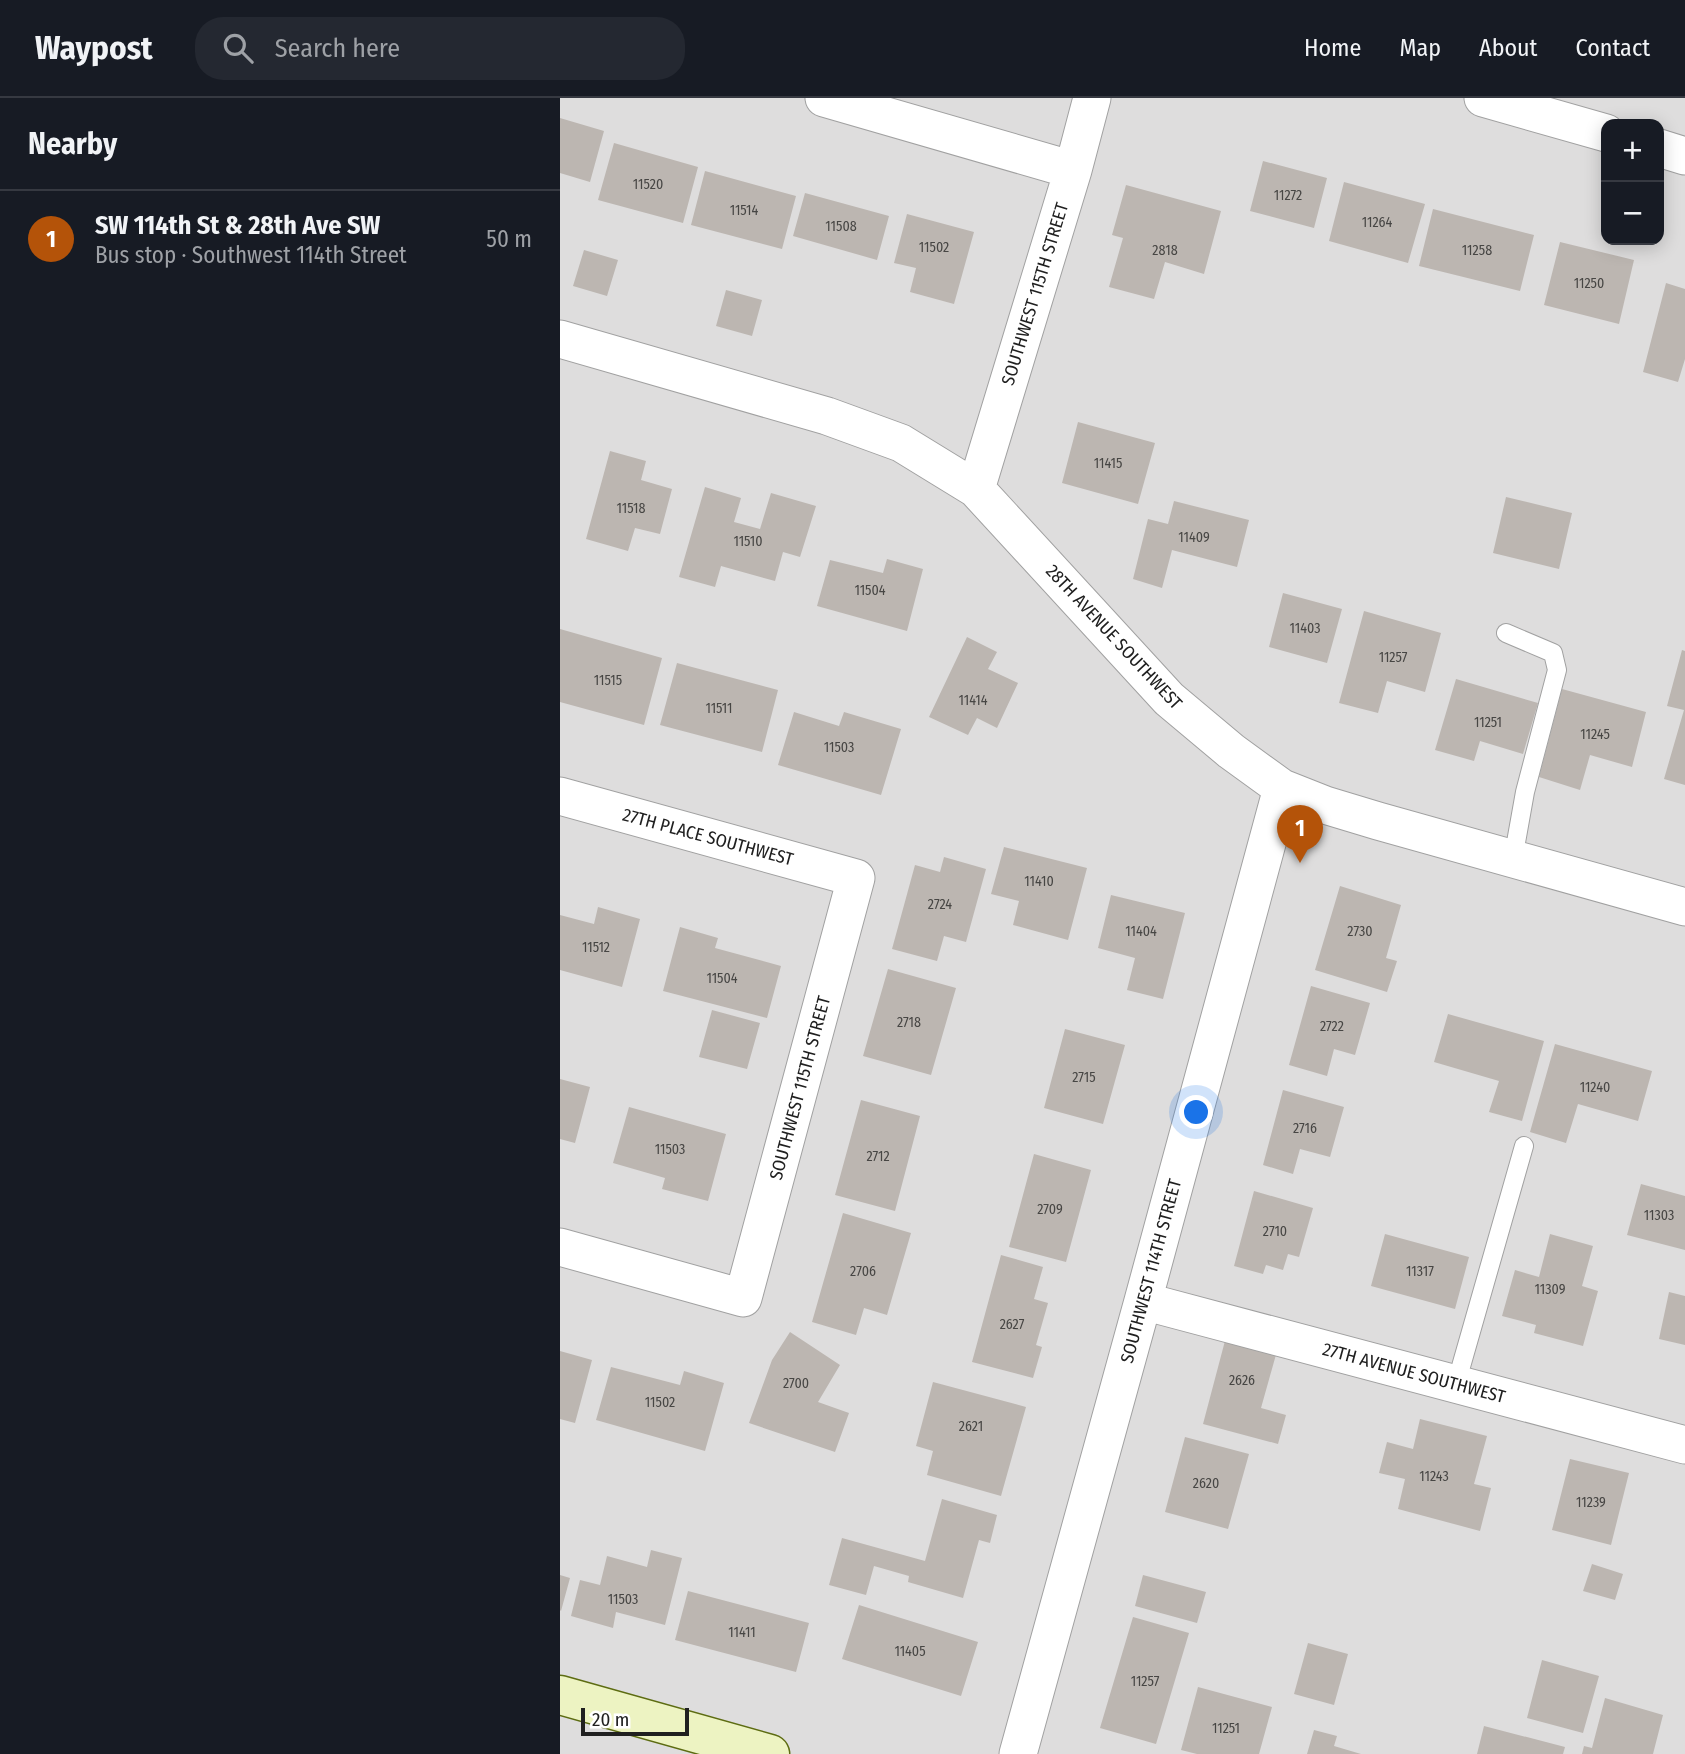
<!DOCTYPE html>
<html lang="en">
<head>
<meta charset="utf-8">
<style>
	:root { --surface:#171b24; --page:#242831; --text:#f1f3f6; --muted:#9ea1a6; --line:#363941; --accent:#b45309 }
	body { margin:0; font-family:"Fira Sans Condensed",sans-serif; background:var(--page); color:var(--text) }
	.controls { position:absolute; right:21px; top:21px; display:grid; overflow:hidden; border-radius:14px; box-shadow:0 4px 18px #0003 }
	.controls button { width:63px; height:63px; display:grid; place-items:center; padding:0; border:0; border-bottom:2px solid var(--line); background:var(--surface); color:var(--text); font:35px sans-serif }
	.scale { position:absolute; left:21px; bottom:18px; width:108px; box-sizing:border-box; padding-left:7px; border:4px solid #202020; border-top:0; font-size:19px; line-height:24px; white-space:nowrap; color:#202020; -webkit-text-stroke:5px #fff; paint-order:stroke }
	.you { position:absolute; left:637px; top:1015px; width:24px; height:24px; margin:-18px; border:5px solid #fff; border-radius:50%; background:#1a73e8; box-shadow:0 0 0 10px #1a73e833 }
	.badge { display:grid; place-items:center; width:46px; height:46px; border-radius:50%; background:var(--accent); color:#fff; font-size:23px; font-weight:700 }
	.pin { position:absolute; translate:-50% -58px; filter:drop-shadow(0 2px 4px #0008) }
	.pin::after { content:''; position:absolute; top:37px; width:24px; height:21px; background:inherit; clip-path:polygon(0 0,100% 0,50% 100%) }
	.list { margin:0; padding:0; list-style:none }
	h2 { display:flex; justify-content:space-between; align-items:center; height:91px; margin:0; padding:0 28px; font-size:30px }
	h2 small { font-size:23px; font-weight:400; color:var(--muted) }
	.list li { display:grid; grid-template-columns:46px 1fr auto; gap:21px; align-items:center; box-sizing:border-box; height:98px; padding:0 28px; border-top:2px solid var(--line) }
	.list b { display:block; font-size:26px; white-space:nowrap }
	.list p { margin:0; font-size:23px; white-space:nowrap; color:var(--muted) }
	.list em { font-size:23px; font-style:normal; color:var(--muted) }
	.icon { flex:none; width:38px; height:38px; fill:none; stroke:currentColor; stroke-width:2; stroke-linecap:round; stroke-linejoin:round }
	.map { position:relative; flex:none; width:1125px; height:1656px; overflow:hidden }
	header { display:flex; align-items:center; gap:42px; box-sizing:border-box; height:98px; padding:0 35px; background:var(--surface); border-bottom:2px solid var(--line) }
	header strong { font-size:33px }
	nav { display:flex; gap:38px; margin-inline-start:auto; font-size:24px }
	.search { width:490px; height:63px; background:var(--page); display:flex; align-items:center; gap:18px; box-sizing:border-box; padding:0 24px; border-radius:28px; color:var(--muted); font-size:26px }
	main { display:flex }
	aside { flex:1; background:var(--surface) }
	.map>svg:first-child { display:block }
	.residential { fill:#dedddd; fill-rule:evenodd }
	.building { fill:#bcb6b1 }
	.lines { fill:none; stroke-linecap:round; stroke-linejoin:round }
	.lane-casing { stroke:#a1a1a1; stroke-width:20 }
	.street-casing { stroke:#a1a1a1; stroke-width:39 }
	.secondary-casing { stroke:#5d6c12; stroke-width:41 }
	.lane { stroke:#fff; stroke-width:18 }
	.street { stroke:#fff; stroke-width:37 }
	.secondary { stroke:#edf3c2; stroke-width:38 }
	.labels { text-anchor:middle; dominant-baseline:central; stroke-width:5; stroke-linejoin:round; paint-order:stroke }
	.number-label { font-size:14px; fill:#474644 }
	.street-label { font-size:18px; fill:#202020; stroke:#fff }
</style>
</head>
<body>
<header>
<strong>Waypost</strong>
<div class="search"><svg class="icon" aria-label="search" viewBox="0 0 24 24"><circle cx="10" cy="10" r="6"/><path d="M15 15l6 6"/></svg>Search here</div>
<nav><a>Home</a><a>Map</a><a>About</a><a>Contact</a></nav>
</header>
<main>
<aside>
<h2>Nearby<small></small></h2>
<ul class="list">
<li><span class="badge">1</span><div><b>SW 114th St &amp; 28th Ave SW</b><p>Bus stop · Southwest 114th Street</p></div><em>50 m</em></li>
</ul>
</aside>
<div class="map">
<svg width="1125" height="1656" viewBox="0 0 1125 1656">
	<rect width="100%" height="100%" fill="#efede8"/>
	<path class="residential" d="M0 0H1125V1656H0ZM1046 26H1099V142H1046Z"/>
	<path class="building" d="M0 20 44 33 30 84 0 75Z
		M54 45 138 69 123 125 38 102Z
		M703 63 767 80 754 130 690 113Z
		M145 73 236 98 222 151 131 127Z
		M784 84 865 106 848 165 769 143Z
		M566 87 661 113 644 176 605 164 594 201 549 189 563 140 552 137Z
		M245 95 329 118 317 162 233 138Z
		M873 111 974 137 960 193 859 168Z
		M347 116 414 134 394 206 350 194 356 170 334 165Z
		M1000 144 1074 162 1059 226 984 207Z
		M24 152 58 162 47 198 13 188Z
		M1106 185 1125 191V261L1118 284 1083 274Z
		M166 192 202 202 192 238 156 228Z
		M518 324 595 345 578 406 502 385Z
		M50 353 86 363 81 382 112 391 100 436 75 430 68 453 26 441Z
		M145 389 181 400 174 424 200 431 211 395 256 408 240 459 223 454 215 483 161 468 155 489 119 479Z
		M946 399 1012 415 999 471 933 455Z
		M614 403 689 422 677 469 612 452 602 490 573 481 588 421 608 426Z
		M327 461 363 471 347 533 257 508 270 462 323 475Z
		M723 495 782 511 767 565 709 549Z
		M804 513 881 535 865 594 827 583 818 615 779 605Z
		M0 531 102 560 84 627 0 604Z
		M407 539 437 554 428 571 458 585 437 630 417 620 408 637 369 619Z
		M1122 552 1125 553V687L1104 681 1124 612 1107 608Z
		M117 565 218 592 202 654 100 627Z
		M896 581 978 605 963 656 920 643 914 663 875 652Z
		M1002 591 1086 614 1072 669 1030 657 1020 692 979 679Z
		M234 614 279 628 284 614 341 631 321 697 218 667Z
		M444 749 527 770 508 842 453 827 459 803 431 796Z
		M384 759 426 771 406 844 384 838 377 863 332 851 355 767 380 774Z
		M780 788 841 807 826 860 837 863 827 894 755 872Z
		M551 797 625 815 603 901 567 892 575 860 538 850Z
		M38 809 80 821 62 889 0 872V817L34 826Z
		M120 829 158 840 155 850 221 868 207 920 103 893Z
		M328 871 396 890 371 977 303 958Z
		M751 888 810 905 795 957 774 951 767 978 729 967Z
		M152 912 200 925 187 971 139 959Z
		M888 916 984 943 962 1023 929 1014 939 983 874 964Z
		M505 931 565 947 543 1026 484 1010Z
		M995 946 1092 973 1078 1023 1018 1006 1006 1045 970 1034Z
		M0 981 30 989 15 1045 0 1041Z
		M723 992 784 1009 770 1059 740 1051 733 1076 703 1067Z
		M301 1002 360 1018 335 1113 275 1097Z
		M69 1009 166 1036 148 1103 102 1091 105 1080 53 1065Z
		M474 1056 531 1072 506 1164 449 1149Z
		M1081 1086 1125 1098V1152L1067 1137Z
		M694 1093 753 1110 739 1159 728 1156 723 1172 706 1167 703 1176 674 1168Z
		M283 1115 351 1135 327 1217 304 1210 296 1237 252 1224Z
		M825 1136 909 1159 895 1211 811 1188Z
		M990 1136 1033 1148 1022 1188 1038 1193 1023 1248 974 1235 976 1227 942 1218 955 1172 979 1179Z
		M441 1157 483 1169 474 1201 488 1205 476 1247 482 1249 473 1280 412 1264Z
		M1109 1194 1125 1198V1247L1099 1241Z
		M230 1234 280 1267 258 1304 289 1315 275 1354 189 1325 212 1262Z
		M666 1239 717 1253 701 1310 726 1317 718 1346 643 1326Z
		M0 1253 32 1262 15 1325 0 1321Z
		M51 1269 120 1287 124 1273 164 1285 145 1353 36 1322Z
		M373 1284 466 1309 441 1398 367 1377 373 1353 356 1348Z
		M860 1321 927 1338 914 1386 931 1390 920 1433 838 1411 845 1381 819 1375 827 1344 853 1351Z
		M625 1339 689 1356 668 1431 605 1414Z
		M1010 1361 1069 1375 1051 1447 992 1432Z
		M382 1401 437 1417 430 1445 419 1442 403 1500 348 1484 349 1478 314 1468 306 1497 269 1487 282 1440 365 1463Z
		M91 1452 122 1460 105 1527 56 1514 53 1530 11 1518 20 1482 40 1487 47 1458 87 1469Z
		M1032 1466 1063 1476 1055 1502 1023 1493Z
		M0 1477 10 1480 1 1513 0 1512Z
		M583 1477 646 1494 637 1525 575 1508Z
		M128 1493 249 1525 236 1574 115 1542Z
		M299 1507 418 1544 401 1598 282 1561Z
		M573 1519 629 1535 596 1646 540 1630Z
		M748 1545 788 1556 774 1607 734 1596Z
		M982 1562 1039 1578 1023 1635 967 1620Z
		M638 1589 712 1609 699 1656H637L621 1652Z
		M1045 1600 1103 1617 1093 1656H1022L1024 1648 1032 1650Z
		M924 1628 1005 1649 1003 1656H917Z
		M754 1632 777 1638 774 1648 801 1656H747Z"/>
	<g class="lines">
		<defs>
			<path id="lane" d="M946 535 993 555 997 572 965 694 953 761
				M896 1286 964 1048"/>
			<path id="street" d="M264 0 513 72
				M923 0 1046 35
				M1099 50 1125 58
				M0 241 267 318 341 345 416 391 609 601 671 653 722 690 765 707 818 723 1125 809
				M416 391 513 72 532 0
				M0 698 296 780 183 1200 0 1149
				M583 1203 1125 1347
				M458 1656 583 1203 722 690"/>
			<path id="secondary" d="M0 1597 210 1656"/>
		</defs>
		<use href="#lane" class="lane-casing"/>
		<use href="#street" class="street-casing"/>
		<use href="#secondary" class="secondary-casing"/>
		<use href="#lane" class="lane"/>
		<use href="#street" class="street"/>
		<use href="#secondary" class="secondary"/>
	</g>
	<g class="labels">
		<g class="number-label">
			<text x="88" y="86">11520</text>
			<text x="728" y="97">11272</text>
			<text x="184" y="112">11514</text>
			<text x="817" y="124">11264</text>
			<text x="281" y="128">11508</text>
			<text x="374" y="149">11502</text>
			<text x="605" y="152">2818</text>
			<text x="917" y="152">11258</text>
			<text x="1029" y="185">11250</text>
			<text x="548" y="365">11415</text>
			<text x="71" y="410">11518</text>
			<text x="634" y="439">11409</text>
			<text x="188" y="443">11510</text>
			<text x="310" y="492">11504</text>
			<text x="745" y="530">11403</text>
			<text x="833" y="559">11257</text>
			<text x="48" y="582">11515</text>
			<text x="413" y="602">11414</text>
			<text x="159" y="610">11511</text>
			<text x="928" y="624">11251</text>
			<text x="1035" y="636">11245</text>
			<text x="279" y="649">11503</text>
			<text x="479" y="783">11410</text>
			<text x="380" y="806">2724</text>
			<text x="581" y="833">11404</text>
			<text x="800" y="833">2730</text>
			<text x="36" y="849">11512</text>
			<text x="162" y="880">11504</text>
			<text x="349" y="924">2718</text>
			<text x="772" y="928">2722</text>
			<text x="524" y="979">2715</text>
			<text x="1035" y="989">11240</text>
			<text x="745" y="1030">2716</text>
			<text x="110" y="1051">11503</text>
			<text x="318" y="1058">2712</text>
			<text x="490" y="1111">2709</text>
			<text x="1099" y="1117">11303</text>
			<text x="715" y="1133">2710</text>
			<text x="303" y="1173">2706</text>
			<text x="860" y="1173">11317</text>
			<text x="990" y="1191">11309</text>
			<text x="452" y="1226">2627</text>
			<text x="682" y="1282">2626</text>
			<text x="236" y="1285">2700</text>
			<text x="100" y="1304">11502</text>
			<text x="411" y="1328">2621</text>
			<text x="874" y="1378">11243</text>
			<text x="646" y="1385">2620</text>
			<text x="1031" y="1404">11239</text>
			<text x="63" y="1501">11503</text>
			<text x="182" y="1534">11411</text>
			<text x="350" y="1553">11405</text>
			<text x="585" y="1583">11257</text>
			<text x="666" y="1630">11251</text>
		</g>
		<g class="street-label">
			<text transform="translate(475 196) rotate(-73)">SOUTHWEST 115TH STREET</text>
			<text transform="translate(554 539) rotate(47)">28TH AVENUE SOUTHWEST</text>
			<text transform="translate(148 739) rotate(15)">27TH PLACE SOUTHWEST</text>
			<text transform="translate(240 990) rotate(-75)">SOUTHWEST 115TH STREET</text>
			<text transform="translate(591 1173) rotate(-75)">SOUTHWEST 114TH STREET</text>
			<text transform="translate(854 1275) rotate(15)">27TH AVENUE SOUTHWEST</text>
		</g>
	</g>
</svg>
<div class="controls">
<button>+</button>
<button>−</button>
</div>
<div class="scale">20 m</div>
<div class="you"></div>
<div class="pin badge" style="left:740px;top:765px">1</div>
</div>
</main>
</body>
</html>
